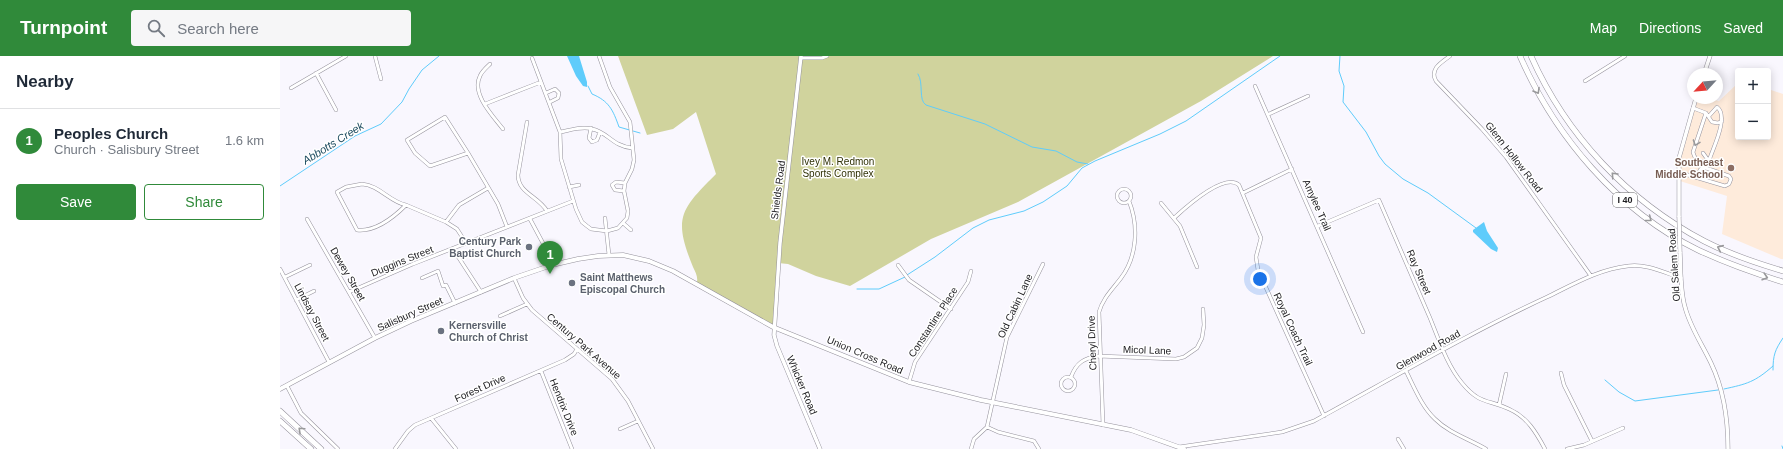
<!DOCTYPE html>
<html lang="en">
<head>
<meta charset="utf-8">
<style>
	:root { --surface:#fff; --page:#f6f6f7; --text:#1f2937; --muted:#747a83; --line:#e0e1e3; --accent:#308a3a }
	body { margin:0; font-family:Helvetica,sans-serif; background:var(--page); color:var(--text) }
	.controls { position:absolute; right:12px; top:12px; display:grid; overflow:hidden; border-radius:4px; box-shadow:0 2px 10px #0003 }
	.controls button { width:36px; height:36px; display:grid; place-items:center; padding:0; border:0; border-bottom:1px solid var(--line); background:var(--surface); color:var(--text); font:20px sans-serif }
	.compass { position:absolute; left:1407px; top:12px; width:36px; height:36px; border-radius:50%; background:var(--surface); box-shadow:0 2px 10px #0003; rotate:244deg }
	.you { position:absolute; left:980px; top:223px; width:14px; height:14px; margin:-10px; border:3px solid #fff; border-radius:50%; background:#1a73e8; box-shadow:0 0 0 6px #1a73e833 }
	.badge { display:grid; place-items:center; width:26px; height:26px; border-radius:50%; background:var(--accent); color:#fff; font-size:13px; font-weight:700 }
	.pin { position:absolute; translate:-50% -33px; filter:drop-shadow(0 1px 2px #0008) }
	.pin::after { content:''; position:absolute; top:21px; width:14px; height:12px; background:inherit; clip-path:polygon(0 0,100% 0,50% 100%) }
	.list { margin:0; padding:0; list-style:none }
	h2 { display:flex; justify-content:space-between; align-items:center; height:52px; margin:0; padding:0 16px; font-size:17px }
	h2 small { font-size:13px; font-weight:400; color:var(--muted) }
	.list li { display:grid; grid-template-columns:26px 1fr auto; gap:12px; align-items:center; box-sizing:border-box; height:64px; padding:0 16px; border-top:1px solid var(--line) }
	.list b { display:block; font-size:15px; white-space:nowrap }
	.list p { margin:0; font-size:13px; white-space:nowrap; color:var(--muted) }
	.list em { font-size:13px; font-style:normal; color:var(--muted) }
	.actions { display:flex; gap:8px; padding:12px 16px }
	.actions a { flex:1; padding:9px 0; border:1px solid var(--accent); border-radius:4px; text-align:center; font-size:14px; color:var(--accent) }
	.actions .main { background:var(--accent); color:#fff }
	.icon { flex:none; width:22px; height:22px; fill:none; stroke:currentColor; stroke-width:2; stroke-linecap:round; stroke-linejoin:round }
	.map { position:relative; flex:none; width:1503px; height:393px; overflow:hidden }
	header { display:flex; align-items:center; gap:24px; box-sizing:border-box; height:56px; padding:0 20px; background:var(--accent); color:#fff }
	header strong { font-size:19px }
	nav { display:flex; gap:22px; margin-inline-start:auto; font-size:14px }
	.search { width:280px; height:36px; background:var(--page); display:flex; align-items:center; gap:10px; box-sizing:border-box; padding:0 14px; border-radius:4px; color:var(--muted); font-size:15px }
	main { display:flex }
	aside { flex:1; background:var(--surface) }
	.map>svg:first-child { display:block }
	.education { fill:#feebdb }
	.green { fill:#d0d39d }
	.water { fill:#5fccfb }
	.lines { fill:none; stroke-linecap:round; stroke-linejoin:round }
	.stream { stroke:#5fccfb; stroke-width:1 }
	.minor-casing { stroke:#95929c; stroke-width:4 }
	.tertiary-casing { stroke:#95929c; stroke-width:4.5 }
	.secondary-casing { stroke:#95929c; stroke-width:5 }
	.motorway-casing { stroke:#95929c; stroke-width:6 }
	.minor { stroke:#fff; stroke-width:3 }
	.tertiary { stroke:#fff; stroke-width:3.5 }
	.secondary { stroke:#fff; stroke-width:4 }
	.motorway { stroke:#fff; stroke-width:5 }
	.tertiary-bridge-casing { stroke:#95929c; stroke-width:4.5; stroke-linecap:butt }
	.tertiary-bridge { stroke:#fff; stroke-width:3.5 }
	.oneway { stroke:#99999b }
	.education-dot { fill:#8d6e63; stroke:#fff; stroke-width:1.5 }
	.worship-dot { fill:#6b7280; stroke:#fff; stroke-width:1.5 }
	.labels { text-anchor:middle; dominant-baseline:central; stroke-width:3; stroke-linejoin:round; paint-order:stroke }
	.shield { fill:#fff; stroke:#616063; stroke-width:1 }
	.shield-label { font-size:9px; font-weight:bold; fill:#1d1c20 }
	.street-label { font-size:10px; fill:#1d1c20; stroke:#fff }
	.park-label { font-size:10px; fill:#303106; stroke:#fff }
	.education-label { font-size:10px; font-weight:bold; fill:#785e54; stroke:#fff; text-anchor:end }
	.worship-label { font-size:10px; font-weight:bold; fill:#5b616d; stroke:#fff; text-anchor:start }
	.water-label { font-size:11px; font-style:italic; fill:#1d4b5f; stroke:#fff }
</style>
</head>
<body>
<header>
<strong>Turnpoint</strong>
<div class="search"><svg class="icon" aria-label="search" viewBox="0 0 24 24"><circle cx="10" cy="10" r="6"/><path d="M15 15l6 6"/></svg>Search here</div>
<nav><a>Map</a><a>Directions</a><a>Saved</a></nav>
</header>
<main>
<aside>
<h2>Nearby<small></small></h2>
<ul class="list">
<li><span class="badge">1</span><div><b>Peoples Church</b><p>Church · Salisbury Street</p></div><em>1.6 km</em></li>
</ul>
<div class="actions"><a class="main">Save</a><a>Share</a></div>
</aside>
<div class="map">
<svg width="1503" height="393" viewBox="0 0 1503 393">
	<rect width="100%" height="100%" fill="#f9f7fe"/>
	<path class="education" d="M1458 27V81H1488V33L1503 38V203H1501L1442 178 1447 140 1400 125 1399 102 1416 42H1428L1439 45Z"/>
	<path class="green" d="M338 0H521V2L533 3 547 0H993L921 45 738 146 651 183 570 230 536 220 508 208 498 207 493 271 416 229C419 223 416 217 413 211 393 162 400 154 436 118L416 56 393 73 367 79Z"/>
	<path class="water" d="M287 0H299L307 26V31L303 30 296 20Z
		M1204 166 1207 175 1218 192 1217 196 1211 193 1193 176V174Z"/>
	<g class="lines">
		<path class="stream" d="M1060 0 1059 15 1064 30 1063 46 1086 76 1099 100 1105 108 1123 123 1148 137 1196 172
			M638 18C644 27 638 44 646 49L705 68 752 91 776 95 797 106 808 108
			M308 30 312 38C329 45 333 54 339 71L360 77
			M0 130 75 80 101 68 122 46 129 33 142 14 159 0
			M627 219 655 201 693 172 709 164 744 155 763 146 787 130 802 112 815 105 880 78 906 65 1000 0
			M577 233H599L625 221
			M1493 314C1493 299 1495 294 1503 282
			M1325 324 1339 336 1355 345 1438 334
			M1444 333C1467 328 1475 326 1493 310
			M1502 390 1503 393"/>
		<defs>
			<path id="minor" d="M95 0 101 23
				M1170 0C1162 6 1149 13 1156 25L1202 73 1226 101 1311 220
				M252 2 280 76 281 103 296 153 302 166 307 170 311 173 327 175 338 172 347 162 348 155 344 135 345 127 352 113 354 104 350 66 330 31 319 0
				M521 2H542L547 0
				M210 8C207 11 202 15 200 20 191 38 213 60 223 73
				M36 17 56 54
				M1305 25 1345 0
				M975 30 1083 276
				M11 32 66 0
				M266 37 275 33 279 37 278 42 270 46
				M205 48 261 26
				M1413 52 1426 57 1432 66 1438 67 1442 65
				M1426 57 1413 96C1415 104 1418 105 1425 106L1430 102C1434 90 1449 60 1437 51L1429 60
				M989 58 1028 40
				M165 61 188 97 150 110 135 97 127 84Z
				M247 66 238 119C238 137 258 140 267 155
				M311 72 309 82 312 86 317 84 320 76
				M280 76C291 74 302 70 312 73 328 76 332 90 352 92
				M188 97 218 148 227 171
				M1423 97 1428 104
				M1398 116 1445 130 1449 128 1451 123 1449 120 1423 111 1420 114 1417 121
				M82 128C99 129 110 146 126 149 114 161 96 176 77 174L57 136 66 131Z
				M289 131 299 129
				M837 140a7 7 0 1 1 14 0a7 7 0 1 1-14 0Z
				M344 135 335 134 332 129 336 126 345 127
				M963 137 1012 113
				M881 147 900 170 917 211
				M126 149 166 166 177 173 186 187
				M325 162 329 199
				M894 162C905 152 944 116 959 129L981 182 976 201 978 214 1044 360
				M27 163 95 282
				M250 163 265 191 272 209
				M166 166 179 149 208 132
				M343 167 351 174
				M1038 170 1099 144C1116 183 1133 223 1150 262 1159 284 1167 309 1182 327 1200 349 1208 343 1229 353 1247 361 1256 376 1265 393
				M175 196 201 236
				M618 209 629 224 671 253
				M0 213 49 306
				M5 221 30 209
				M142 222 158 215 163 230 166 229 175 247
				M234 222 243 242 252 254 332 323 348 345 373 393
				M69 236 133 208 293 145
				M16 244 34 235
				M220 260 247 248
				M261 315 292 393
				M1126 315C1134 331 1142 351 1155 363 1169 377 1189 383 1206 393
				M1281 317 1284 329 1312 385
				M781 328a7 7 0 1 1 14 0a7 7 0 1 1-14 0Z
				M791 321C796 307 804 302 818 300L896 303 904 301 917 292 922 282 924 269 923 253
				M629 326 635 306 688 226 691 215
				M7 330 21 357 58 393
				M1219 349 1226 318
				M151 362 176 393
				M823 369 819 256C823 242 832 234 841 222 857 201 859 170 849 145
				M707 371 718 376 754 385 759 393
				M340 373 358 365
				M1118 383 1124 393
				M899 391 1002 376 1034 365C1111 323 1187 278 1267 241 1292 229 1319 213 1348 210 1365 207 1385 217 1401 222
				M115 393 128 375 135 369 285 304 294 298 297 293
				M691 393 694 383 707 371 727 281 763 208
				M1287 393 1304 389 1343 372"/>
			<path id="tertiary" d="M521 0 500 187 494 279 497 290 540 393
				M1424 18 1430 0
				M1399 161V102L1416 42
				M1400 196C1401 214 1400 234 1405 251 1410 271 1422 288 1431 307 1444 334 1448 363 1448 393"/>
			<path id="secondary" d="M0 333 95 282 131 265 234 222 272 209 298 203 318 200 343 199 369 205 393 215 493 271 629 326 701 344 851 374 904 393"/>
			<path id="motorway" d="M1240 0C1275 80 1338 155 1418 194 1446 207 1474 217 1503 226
				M1251 0C1286 79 1348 145 1424 185 1449 198 1476 207 1503 215
				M0 355 41 393
				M0 365 31 393"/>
		</defs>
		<use href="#minor" class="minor-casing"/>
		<use href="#tertiary" class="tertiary-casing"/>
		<use href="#secondary" class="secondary-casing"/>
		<use href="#motorway" class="motorway-casing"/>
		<use href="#minor" class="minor"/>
		<use href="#tertiary" class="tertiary"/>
		<use href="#secondary" class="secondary"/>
		<use href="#motorway" class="motorway"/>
		<defs>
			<path id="tertiary-bridge" d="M1399 161 1400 196"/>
		</defs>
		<use href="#tertiary-bridge" class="tertiary-bridge-casing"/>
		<use href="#tertiary-bridge" class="tertiary-bridge"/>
	</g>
	<defs><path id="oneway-chevron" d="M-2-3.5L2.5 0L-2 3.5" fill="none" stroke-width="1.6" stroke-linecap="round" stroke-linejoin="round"/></defs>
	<g class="oneway">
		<use href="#oneway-chevron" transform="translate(1257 35) rotate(60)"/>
		<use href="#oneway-chevron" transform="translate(1416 87) rotate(110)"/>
		<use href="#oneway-chevron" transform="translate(1334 119) rotate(-133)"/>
		<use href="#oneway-chevron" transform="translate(1369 163) rotate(38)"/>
		<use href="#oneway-chevron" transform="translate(1440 192) rotate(-156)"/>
		<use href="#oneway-chevron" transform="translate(1485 221) rotate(17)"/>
		<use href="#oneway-chevron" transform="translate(21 374) rotate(-137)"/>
	</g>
	<circle class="education-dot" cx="1451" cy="112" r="4"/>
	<g class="worship-dot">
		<circle cx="249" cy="191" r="4"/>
		<circle cx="292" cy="227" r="4"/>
		<circle cx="161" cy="275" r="4"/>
	</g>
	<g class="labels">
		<rect class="shield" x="1333" y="137" width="24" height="14" rx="3"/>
		<g class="shield-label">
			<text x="1345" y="144">I 40</text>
		</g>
		<g class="street-label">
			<text transform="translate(1234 101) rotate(52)">Glenn Hollow Road</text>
			<text transform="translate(498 134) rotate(-83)">Shields Road</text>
			<text transform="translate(1037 149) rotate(66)">Amylee Trail</text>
			<text transform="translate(122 205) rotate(-22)">Duggins Street</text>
			<text transform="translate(1394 209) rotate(-94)">Old Salem Road</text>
			<text transform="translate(1139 216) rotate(67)">Ray Street</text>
			<text transform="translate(68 218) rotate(60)">Dewey Street</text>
			<text transform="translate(735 250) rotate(-65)">Old Cabin Lane</text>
			<text transform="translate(32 256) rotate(62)">Lindsay Street</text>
			<text transform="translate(130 258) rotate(-24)">Salisbury Street</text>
			<text transform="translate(653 266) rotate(-57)">Constantine Place</text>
			<text transform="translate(1013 273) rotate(65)">Royal Coach Trail</text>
			<text transform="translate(812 287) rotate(-92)">Cheryl Drive</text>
			<text transform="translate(304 290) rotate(41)">Century Park Avenue</text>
			<text transform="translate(867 294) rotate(2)">Micol Lane</text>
			<text transform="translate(1148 294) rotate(-29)">Glenwood Road</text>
			<text transform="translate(585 299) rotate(23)">Union Cross Road</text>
			<text transform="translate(522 329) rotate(67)">Whicker Road</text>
			<text transform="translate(200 332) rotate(-24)">Forest Drive</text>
			<text transform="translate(284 351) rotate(68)">Hendrix Drive</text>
		</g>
		<g class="park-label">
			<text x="558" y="105">Ivey M. Redmon<tspan x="558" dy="12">Sports Complex</tspan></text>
		</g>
		<g class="education-label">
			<text x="1443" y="106">Southeast<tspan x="1443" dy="12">Middle School</tspan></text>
		</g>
		<g class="worship-label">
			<text x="241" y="185" text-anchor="end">Century Park<tspan x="241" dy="12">Baptist Church</tspan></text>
			<text x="300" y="221">Saint Matthews<tspan x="300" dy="12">Episcopal Church</tspan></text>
			<text x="169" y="269">Kernersville<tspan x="169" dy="12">Church of Christ</tspan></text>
		</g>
		<g class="water-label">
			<text transform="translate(53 87) rotate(-32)">Abbotts Creek</text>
		</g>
	</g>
</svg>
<div class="controls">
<button>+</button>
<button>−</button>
</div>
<svg class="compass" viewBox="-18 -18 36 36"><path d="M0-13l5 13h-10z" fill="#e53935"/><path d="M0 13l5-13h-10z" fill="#747a83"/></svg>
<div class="you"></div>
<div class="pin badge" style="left:270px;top:218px">1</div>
</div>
</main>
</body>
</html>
